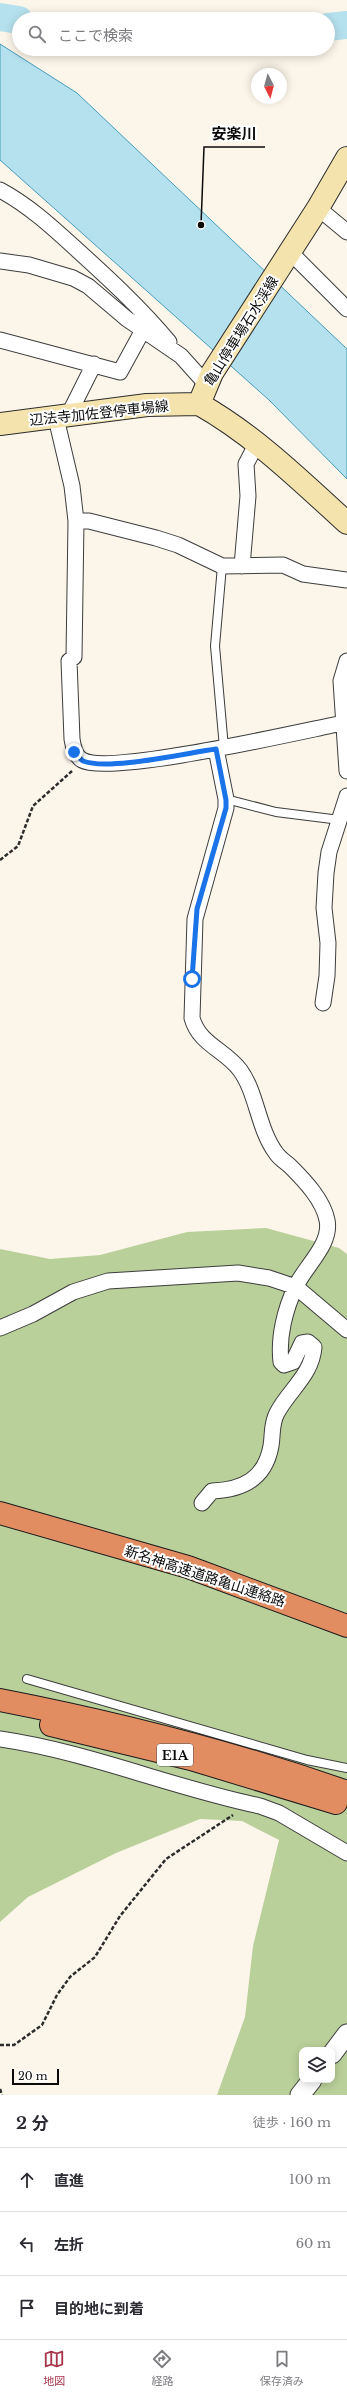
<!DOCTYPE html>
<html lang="ja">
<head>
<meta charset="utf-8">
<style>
	:root { --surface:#fff; --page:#f7f7f7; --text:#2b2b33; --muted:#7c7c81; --line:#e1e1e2; --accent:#a73549 }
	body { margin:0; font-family:"Libre Baskerville","Noto Sans JP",serif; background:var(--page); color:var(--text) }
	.controls { position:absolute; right:12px; bottom:12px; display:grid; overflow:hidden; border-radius:8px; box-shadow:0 2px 10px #0003 }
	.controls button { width:36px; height:36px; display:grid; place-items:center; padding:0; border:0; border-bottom:1px solid var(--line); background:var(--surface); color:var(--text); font:20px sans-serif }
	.compass { position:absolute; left:251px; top:68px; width:36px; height:36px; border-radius:50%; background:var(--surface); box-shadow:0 2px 10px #0003; rotate:174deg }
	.scale { position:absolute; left:12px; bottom:10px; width:47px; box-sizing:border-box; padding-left:4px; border:2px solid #0a0a0a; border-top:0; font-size:11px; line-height:14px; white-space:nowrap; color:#0a0a0a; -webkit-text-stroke:3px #fff; paint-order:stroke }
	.stop { position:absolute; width:12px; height:12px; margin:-9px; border:3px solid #1a73e8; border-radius:50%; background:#fff }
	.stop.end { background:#1a73e8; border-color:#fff; box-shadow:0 1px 4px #0008 }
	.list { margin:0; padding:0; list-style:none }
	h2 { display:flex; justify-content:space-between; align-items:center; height:52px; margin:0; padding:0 16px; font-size:17px }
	h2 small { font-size:13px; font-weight:400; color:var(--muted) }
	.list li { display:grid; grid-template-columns:26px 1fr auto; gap:12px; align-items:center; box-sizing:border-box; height:64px; padding:0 16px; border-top:1px solid var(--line) }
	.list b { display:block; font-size:15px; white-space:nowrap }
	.list em { font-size:13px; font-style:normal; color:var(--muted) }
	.icon { flex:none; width:22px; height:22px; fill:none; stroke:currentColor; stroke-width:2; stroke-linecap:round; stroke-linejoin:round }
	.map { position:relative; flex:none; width:347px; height:2095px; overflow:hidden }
	.search { position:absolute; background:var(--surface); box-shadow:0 2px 10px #0003; left:12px; right:12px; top:12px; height:44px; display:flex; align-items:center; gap:10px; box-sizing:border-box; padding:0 14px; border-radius:22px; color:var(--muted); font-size:15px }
	.sheet { height:244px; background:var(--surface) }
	nav { display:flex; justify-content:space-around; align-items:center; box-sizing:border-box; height:56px; border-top:1px solid var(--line); background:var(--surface); font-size:11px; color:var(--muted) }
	nav a { display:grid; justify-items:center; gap:2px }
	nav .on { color:var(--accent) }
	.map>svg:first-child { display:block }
	.forest { fill:#bad09a; fill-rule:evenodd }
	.water { fill:#b5e0ed; stroke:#459cbb }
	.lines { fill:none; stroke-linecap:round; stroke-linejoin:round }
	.river { stroke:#b5e0ed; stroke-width:28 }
	.service-casing { stroke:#3d3d3d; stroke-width:10 }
	.minor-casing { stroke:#3d3d3d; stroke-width:17 }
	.tertiary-casing { stroke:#3d3d3d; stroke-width:21 }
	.secondary-casing { stroke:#2c2c2c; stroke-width:24 }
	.motorway-casing { stroke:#1b1b1b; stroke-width:24 }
	.path { stroke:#2c2c2c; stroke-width:2.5; stroke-dasharray:4 2; stroke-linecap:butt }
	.service { stroke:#fff; stroke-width:8 }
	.minor { stroke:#fff; stroke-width:15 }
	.tertiary { stroke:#fff; stroke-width:19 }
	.secondary { stroke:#f4e3ad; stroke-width:22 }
	.motorway { stroke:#e28c62; stroke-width:22 }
	.route { stroke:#1a73e8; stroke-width:5 }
	.labels { text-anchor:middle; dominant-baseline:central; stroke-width:4; stroke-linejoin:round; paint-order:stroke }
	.shield { fill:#fff; stroke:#545454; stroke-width:1 }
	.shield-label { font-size:13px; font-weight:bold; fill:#0a0a0a }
	.street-label { font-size:14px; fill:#0a0a0a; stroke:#fff }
	.leader { fill:none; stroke:#0a0a0a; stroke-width:1.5 }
	.callout-dot { fill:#0a0a0a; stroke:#fff; stroke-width:1.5 }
	.callout-label { font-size:15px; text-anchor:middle; font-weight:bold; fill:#0a0a0a; stroke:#fff; stroke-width:4; stroke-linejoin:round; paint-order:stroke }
</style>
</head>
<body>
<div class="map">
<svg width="347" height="2095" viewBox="0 0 347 2095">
	<rect width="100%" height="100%" fill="#fcf6ea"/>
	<path class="forest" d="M266 1228 339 1248 347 1254V2095H217L245 2017 253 1946 279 1840 242 1821 200 1819 116 1853 28 1897 0 1922V1249L50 1259 100 1255 187 1232ZM302 2050H332V2080H302Z"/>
	<path class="water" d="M0 44 77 93 347 349V479L269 400 0 160Z"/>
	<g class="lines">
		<path class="river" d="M0 17 19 20
			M328 27 347 25"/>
		<defs>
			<path id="service" d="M222 566 215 646 224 748
				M226 799 276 812 340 820
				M27 1679 307 1760 347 1768"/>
			<path id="minor" d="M0 190C28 205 51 226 74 247 107 277 141 308 169 342
				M318 208 347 232
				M290 252 347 309
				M0 261 29 265 73 278 88 286 127 319 181 356 207 385
				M0 340 120 372 143 330
				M68 416 94 364
				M56 418 72 486 76 521 74 657 69 661 72 739C73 746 75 756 82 760 110 776 302 731 343 723
				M76 521H89L156 538 178 545 222 566 283 565 303 574 347 580
				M242 566 248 496 246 464 257 443
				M347 661 341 681 347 771
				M323 1003 327 976 328 943 324 908 326 873 329 852 347 796
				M0 1328 33 1314 73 1292 108 1281 238 1273 269 1278 296 1287 347 1330
				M202 1503 212 1491C243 1490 265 1479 271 1446 273 1434 271 1424 277 1413 289 1390 312 1375 314 1347L308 1342 302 1343 293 1362 284 1365 281 1362C278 1337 285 1309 296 1286 306 1265 332 1244 327 1220 323 1200 305 1181 291 1167 287 1163 280 1159 276 1153 258 1129 257 1093 240 1070 225 1050 199 1044 192 1018L195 919 226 808V799L216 749
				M0 1739C89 1752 173 1788 260 1806L279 1813 347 1853"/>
			<path id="tertiary" d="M332 2054 347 2034
				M300 2095 312 2080"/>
			<path id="secondary" d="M347 158 318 208 212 373 199 404C254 435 300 480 347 523
				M0 424 147 405 199 404"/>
			<path id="motorway" d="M0 1513 188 1567 347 1626
				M0 1700C118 1723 233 1752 347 1792
				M51 1725 191 1759 336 1803"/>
		</defs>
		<use href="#service" class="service-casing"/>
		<use href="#minor" class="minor-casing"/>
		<use href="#tertiary" class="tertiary-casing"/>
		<use href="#secondary" class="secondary-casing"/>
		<use href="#motorway" class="motorway-casing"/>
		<path class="path" d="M0 860 18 846 33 806 72 771
			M0 2045H14L42 2025 57 1995 70 1977 95 1957 120 1916 166 1859 233 1815
			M0 2089 2 2095"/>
		<use href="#service" class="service"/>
		<use href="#minor" class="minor"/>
		<use href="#tertiary" class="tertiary"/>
		<use href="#secondary" class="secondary"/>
		<use href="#motorway" class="motorway"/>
	</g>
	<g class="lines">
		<path class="route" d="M74 752C77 754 80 759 83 761 108 771 186 753 216 749L226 800V808L197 909 192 979"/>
	</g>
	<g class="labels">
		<rect class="shield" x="157" y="1744" width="36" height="22" rx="3"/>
		<g class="shield-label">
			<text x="175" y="1755">E1A</text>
		</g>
		<g class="street-label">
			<text transform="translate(241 331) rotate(-58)">亀山停車場石水渓線</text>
			<text transform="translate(99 413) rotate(-6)">辺法寺加佐登停車場線</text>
			<text transform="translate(205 1576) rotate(18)">新名神高速道路亀山連絡路</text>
		</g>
	</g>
	<path class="leader" d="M201 225L204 147H265"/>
	<circle class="callout-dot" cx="201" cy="225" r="4"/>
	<g class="callout-label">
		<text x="234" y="139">安楽川</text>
	</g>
</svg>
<div class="controls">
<button><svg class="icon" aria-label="layers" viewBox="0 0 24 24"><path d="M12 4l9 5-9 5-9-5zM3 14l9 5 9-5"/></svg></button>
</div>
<svg class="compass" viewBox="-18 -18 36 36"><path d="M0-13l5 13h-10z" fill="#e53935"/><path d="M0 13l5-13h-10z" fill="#7c7c81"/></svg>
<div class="scale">20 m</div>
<div class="stop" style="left:192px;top:979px"></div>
<div class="stop end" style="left:74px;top:752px"></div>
<div class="search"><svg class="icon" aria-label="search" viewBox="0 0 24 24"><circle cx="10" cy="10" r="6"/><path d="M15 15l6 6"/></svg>ここで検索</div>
</div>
<section class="sheet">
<h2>2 分<small>徒歩 · 160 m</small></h2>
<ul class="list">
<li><svg class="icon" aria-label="ahead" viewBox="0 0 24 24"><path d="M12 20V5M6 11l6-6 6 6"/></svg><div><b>直進</b></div><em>100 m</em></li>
<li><svg class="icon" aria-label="left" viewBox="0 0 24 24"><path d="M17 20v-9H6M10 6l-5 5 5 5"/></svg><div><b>左折</b></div><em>60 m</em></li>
<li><svg class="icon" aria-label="arrive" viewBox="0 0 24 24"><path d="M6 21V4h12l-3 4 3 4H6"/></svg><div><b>目的地に到着</b></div></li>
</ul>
</section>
<nav>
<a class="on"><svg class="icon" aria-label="map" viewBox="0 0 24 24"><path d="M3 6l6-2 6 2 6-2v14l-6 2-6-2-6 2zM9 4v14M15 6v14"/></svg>地図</a>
<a><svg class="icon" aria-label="directions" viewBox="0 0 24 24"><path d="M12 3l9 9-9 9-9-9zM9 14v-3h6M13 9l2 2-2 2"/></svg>経路</a>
<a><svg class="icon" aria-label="saved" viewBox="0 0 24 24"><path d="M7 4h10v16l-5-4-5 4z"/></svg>保存済み</a>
</nav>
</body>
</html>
